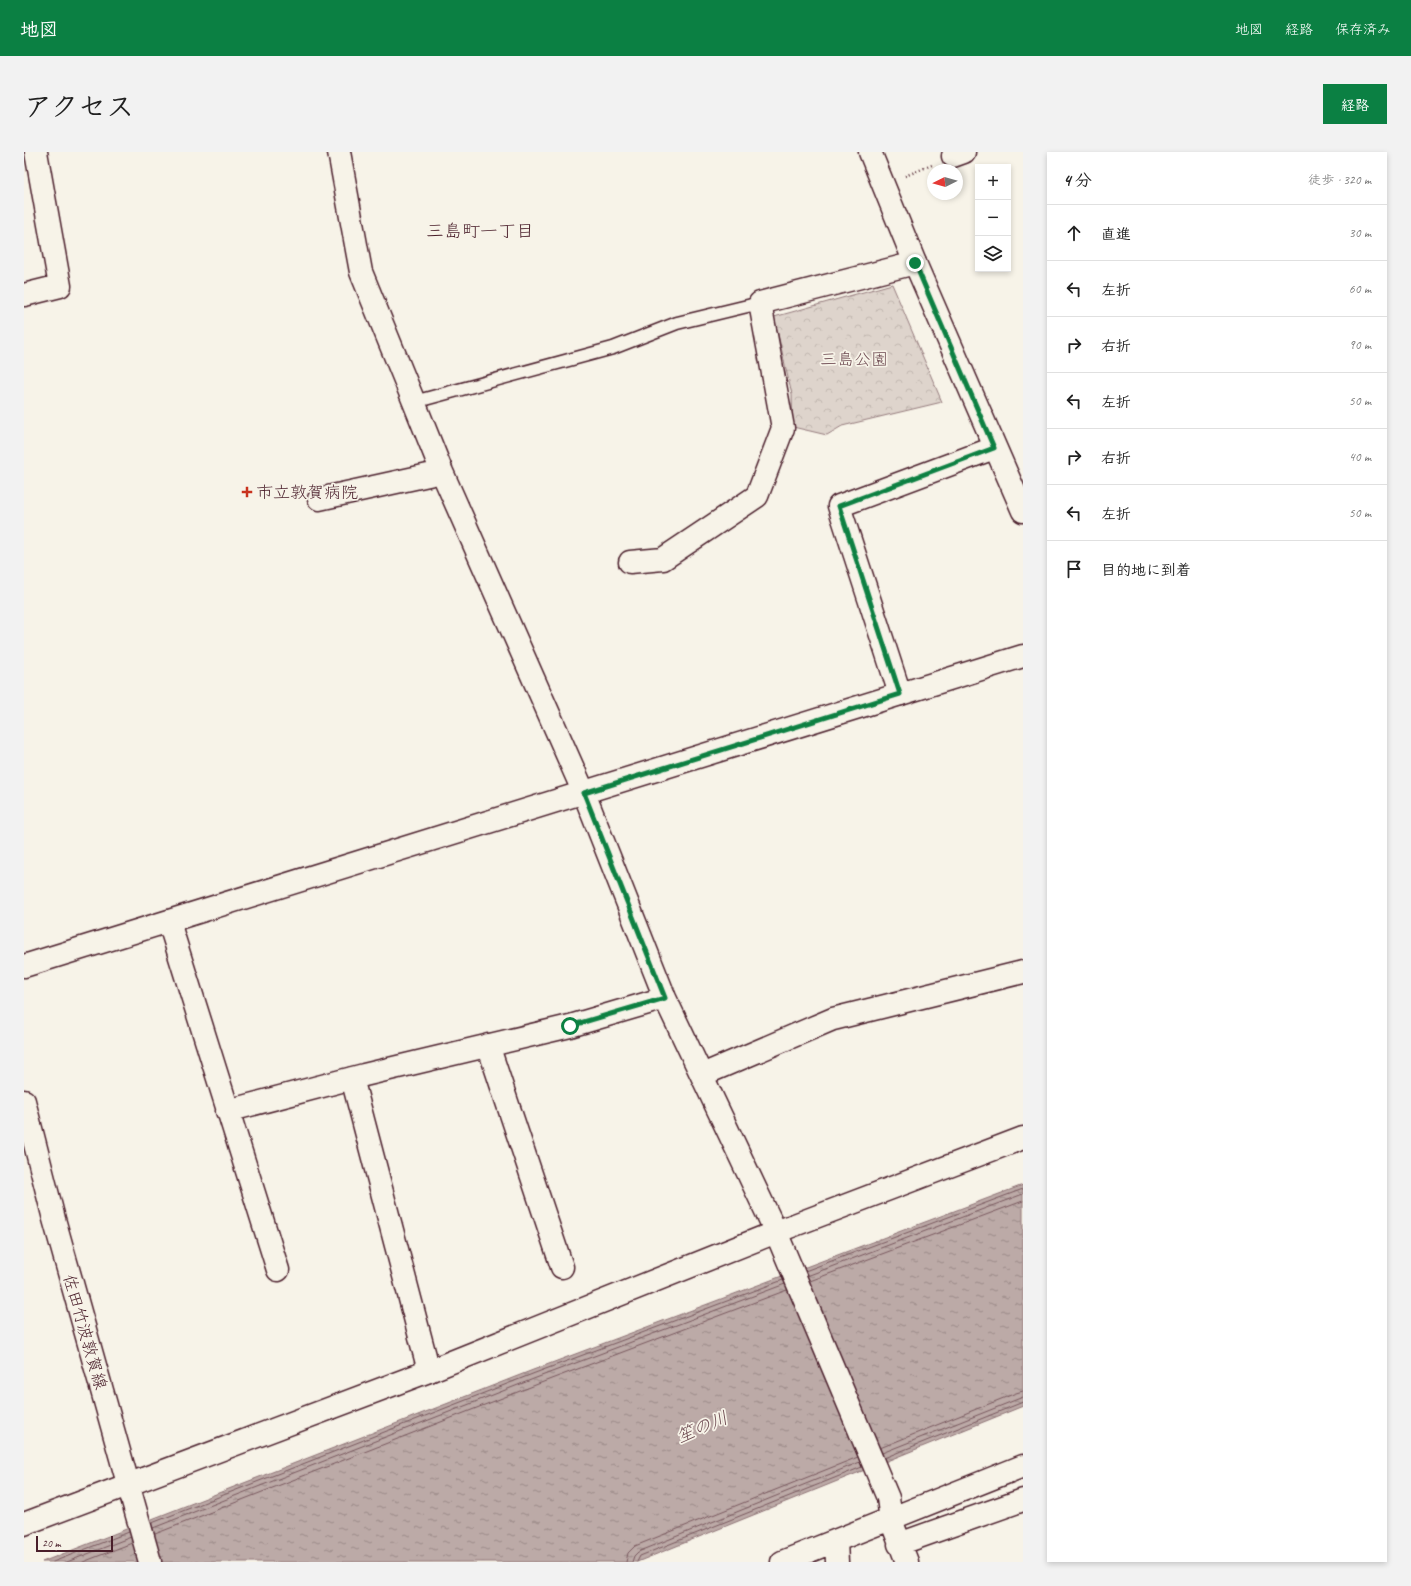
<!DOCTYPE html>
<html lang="ja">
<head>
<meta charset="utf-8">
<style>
	:root { --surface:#fff; --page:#f2f2f2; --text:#222; --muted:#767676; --line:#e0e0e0; --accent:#0b8043 }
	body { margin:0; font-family:Caveat,"Klee One",sans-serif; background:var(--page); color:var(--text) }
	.controls { position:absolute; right:12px; top:12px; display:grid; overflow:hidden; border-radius:0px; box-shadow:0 2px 6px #0003 }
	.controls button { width:36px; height:36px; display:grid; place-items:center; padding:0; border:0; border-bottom:1px solid var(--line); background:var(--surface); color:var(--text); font:20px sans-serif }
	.compass { position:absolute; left:903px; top:12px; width:36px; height:36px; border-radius:50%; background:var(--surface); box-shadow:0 2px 6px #0003; rotate:265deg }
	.scale { position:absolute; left:12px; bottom:10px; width:77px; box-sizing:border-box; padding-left:4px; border:2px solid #4a1f2b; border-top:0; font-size:11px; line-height:14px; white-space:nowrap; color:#4a1f2b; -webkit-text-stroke:3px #f7f3e8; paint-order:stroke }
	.stop { position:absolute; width:12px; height:12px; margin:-9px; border:3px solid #0b8043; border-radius:50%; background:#fff }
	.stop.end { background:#0b8043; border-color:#fff; box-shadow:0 1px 4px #0008 }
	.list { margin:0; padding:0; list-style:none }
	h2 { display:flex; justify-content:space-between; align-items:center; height:52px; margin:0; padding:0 16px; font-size:17px }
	h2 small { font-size:13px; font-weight:400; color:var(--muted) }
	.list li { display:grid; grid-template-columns:26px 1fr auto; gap:12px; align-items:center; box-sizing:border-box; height:56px; padding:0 16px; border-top:1px solid var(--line) }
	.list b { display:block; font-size:15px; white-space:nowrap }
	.list em { font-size:13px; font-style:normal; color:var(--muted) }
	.icon { flex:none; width:22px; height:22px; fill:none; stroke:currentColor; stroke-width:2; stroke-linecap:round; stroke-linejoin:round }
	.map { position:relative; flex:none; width:999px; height:1410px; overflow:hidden; border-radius:0px }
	header { display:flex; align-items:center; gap:24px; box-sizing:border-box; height:56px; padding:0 20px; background:var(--accent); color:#fff }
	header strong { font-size:19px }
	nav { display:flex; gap:22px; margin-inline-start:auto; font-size:14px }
	.intro { display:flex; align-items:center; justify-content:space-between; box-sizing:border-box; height:96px; padding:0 24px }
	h1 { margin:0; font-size:28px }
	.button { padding:10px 18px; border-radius:0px; background:var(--accent); color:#fff; font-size:14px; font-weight:700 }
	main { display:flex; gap:24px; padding:0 24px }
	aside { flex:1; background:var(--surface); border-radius:0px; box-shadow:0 2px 6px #0003 }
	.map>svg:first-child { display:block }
	.forest { fill:url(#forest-crowns); stroke:#947a7c }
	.water { fill:url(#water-ripples); stroke:#8e7275 }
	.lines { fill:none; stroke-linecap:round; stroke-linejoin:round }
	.shore { stroke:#78575d; stroke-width:1 }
	.lane-casing { stroke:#4a1f2b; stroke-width:15 }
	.street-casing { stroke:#4a1f2b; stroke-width:25 }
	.secondary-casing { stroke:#4a1f2b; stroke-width:25 }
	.primary-casing { stroke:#4a1f2b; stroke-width:25 }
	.path { stroke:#4a1f2b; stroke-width:2.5; stroke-dasharray:1 3; stroke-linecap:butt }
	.lane { stroke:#f7f3e8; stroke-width:12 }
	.street { stroke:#f7f3e8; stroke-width:22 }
	.secondary { stroke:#f7f3e8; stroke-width:22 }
	.primary { stroke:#f7f3e8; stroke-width:22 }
	.route { stroke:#0b8043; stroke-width:5 }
	.poi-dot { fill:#c8321e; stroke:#f7f3e8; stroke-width:1.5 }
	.labels { text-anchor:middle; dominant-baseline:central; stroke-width:3.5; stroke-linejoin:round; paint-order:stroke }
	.park-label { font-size:17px; fill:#6f4c53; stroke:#f7f3e8 }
	.poi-label { font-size:17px; fill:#4a1f2b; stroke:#f7f3e8; text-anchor:start }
	.street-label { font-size:17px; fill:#4a1f2b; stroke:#f7f3e8 }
	.neighbourhood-label { font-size:18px; fill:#4a1f2b; stroke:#f7f3e8 }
	.water-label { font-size:18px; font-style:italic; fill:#6c4950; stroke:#f7f3e8 }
</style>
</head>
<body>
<header>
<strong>地図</strong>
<nav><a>地図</a><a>経路</a><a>保存済み</a></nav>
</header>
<div class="intro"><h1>アクセス</h1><a class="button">経路</a></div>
<main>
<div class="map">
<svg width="999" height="1410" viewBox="0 0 999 1410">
	<defs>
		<pattern id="forest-crowns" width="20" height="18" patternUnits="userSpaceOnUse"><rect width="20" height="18" fill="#ded4cc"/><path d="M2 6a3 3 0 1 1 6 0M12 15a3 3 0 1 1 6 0" fill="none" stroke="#c0b6af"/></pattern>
		<pattern id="water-ripples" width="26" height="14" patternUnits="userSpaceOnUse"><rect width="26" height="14" fill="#bcaaa7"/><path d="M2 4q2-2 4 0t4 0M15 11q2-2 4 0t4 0" fill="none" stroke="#9b8a88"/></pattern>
	</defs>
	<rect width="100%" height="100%" fill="#f7f3e8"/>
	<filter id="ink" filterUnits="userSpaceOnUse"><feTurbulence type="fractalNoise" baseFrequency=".025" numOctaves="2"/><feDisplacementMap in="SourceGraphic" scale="8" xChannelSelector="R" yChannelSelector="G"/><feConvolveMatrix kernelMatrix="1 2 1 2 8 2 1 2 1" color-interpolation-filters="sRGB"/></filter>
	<g filter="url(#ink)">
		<path class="forest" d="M868 132 918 250 818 274 803 283 769 275 768 243 750 165Z"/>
		<path class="water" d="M999 1033V1254L613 1410H18L509 1218Z"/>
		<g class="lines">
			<path class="shore" d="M781 1119 999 1037
				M783 1124 999 1042
				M786 1129 999 1049
				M856 1296 992 1241 999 1239
				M858 1301 999 1245
				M860 1306 999 1250
				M128 1371 511 1221 759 1128
				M129 1376 512 1226 761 1132
				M131 1382 514 1232 763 1138
				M29 1410 105 1380
				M43 1410 107 1385
				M59 1410 108 1391
				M602 1410 604 1401 611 1394 834 1305
				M608 1410 610 1404 614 1400 836 1310
				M613 1410 616 1404 838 1315"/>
			<defs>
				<path id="lane" d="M390 250 589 196 653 171 736 151"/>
				<path id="street" d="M315 0 337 120 390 250 418 320 560 641 641 846 752 1080 864 1346 867 1368 883 1410
					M929 4 940 0
					M0 143 36 134 12 0
					M295 347 418 320
					M606 410 639 407 733 344 759 276 736 151 891 111
					M876 542 815 354 970 296
					M145 770 254 1118
					M464 893 538 1115
					M678 923 809 867 999 820
					M328 926 405 1219
					M203 959 340 923 546 874 641 846
					M812 1389 813 1410
					M875 1392 999 1348
					M758 1410 999 1314"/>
				<path id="secondary" d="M846 0 891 111 999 359
					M0 814 999 504
					M0 1372 405 1219 752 1080 999 986"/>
				<path id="primary" d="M0 949 30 1067 126 1410"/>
			</defs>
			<use href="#lane" class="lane-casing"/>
			<use href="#street" class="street-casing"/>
			<use href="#secondary" class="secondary-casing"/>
			<use href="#primary" class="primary-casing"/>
			<path class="path" d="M881 24 908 13"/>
			<use href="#lane" class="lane"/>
			<use href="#street" class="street"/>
			<use href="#secondary" class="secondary"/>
			<use href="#primary" class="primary"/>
		</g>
	</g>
	<g class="lines" filter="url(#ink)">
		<path class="route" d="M546 874 641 846 560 641 876 542 815 354 970 296 891 111"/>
	</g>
	<path class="poi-dot" d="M221 334h4v4h4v4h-4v4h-4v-4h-4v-4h4z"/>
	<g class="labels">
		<g class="park-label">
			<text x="830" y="207">三島公園</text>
		</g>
		<g class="poi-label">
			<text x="232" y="340">市立敦賀病院</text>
		</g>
		<g class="street-label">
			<text transform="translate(61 1180) rotate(74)">佐田竹波敦賀線</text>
		</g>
		<g class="neighbourhood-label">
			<text x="456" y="79">三島町一丁目</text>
		</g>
		<g class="water-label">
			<text transform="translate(678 1275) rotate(-23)">笙の川</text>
		</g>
	</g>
</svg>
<div class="controls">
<button>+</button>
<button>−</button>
<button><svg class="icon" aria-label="layers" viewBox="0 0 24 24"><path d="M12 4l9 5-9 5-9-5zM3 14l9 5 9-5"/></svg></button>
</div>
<svg class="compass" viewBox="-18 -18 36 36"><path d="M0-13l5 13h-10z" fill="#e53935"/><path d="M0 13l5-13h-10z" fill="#767676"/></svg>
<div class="scale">20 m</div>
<div class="stop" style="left:546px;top:874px"></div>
<div class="stop end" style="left:891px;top:111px"></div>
</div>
<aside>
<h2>4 分<small>徒歩 · 320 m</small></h2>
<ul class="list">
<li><svg class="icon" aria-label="ahead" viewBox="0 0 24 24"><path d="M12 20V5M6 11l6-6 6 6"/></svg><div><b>直進</b></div><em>30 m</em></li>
<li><svg class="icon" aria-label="left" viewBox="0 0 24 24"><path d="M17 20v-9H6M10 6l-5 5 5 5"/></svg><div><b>左折</b></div><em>60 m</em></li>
<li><svg class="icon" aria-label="right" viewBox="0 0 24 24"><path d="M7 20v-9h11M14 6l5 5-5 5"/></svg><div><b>右折</b></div><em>90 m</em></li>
<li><svg class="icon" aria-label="left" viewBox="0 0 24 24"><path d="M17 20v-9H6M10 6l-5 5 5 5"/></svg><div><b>左折</b></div><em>50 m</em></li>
<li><svg class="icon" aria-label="right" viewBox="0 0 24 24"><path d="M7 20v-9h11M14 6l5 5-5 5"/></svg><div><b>右折</b></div><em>40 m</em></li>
<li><svg class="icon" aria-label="left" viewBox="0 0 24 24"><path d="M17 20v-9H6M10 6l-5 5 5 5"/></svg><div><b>左折</b></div><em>50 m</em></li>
<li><svg class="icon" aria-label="arrive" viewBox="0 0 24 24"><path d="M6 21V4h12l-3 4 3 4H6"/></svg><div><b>目的地に到着</b></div></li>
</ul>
</aside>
</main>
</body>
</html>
